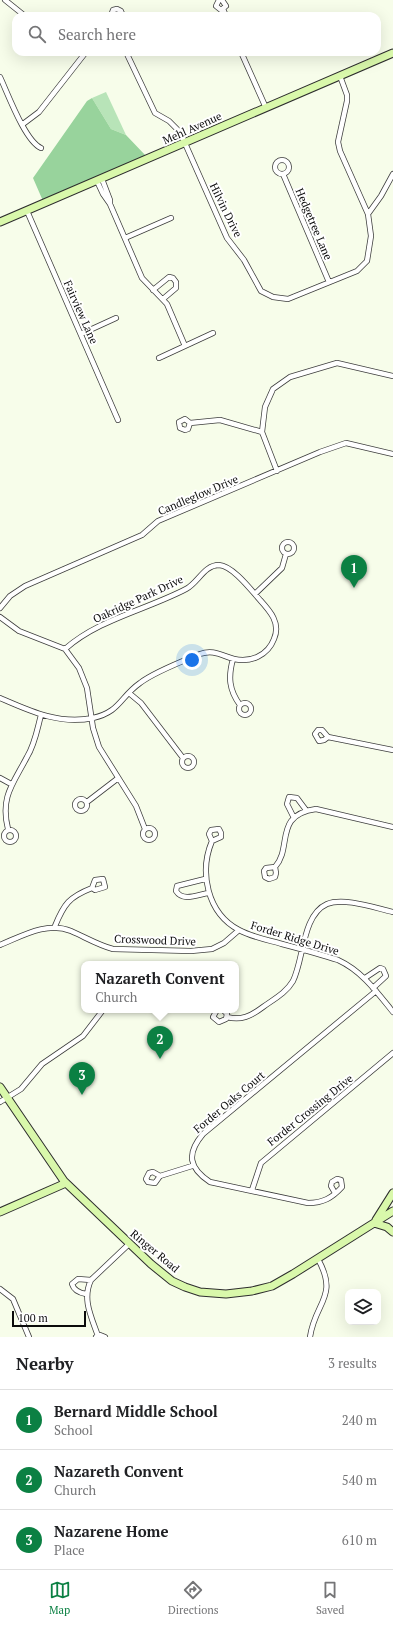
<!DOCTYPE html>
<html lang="en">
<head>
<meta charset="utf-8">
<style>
	:root { --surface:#fff; --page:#f6f6f6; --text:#202124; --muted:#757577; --line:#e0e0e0; --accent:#0b8043 }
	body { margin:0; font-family:"PT Serif",serif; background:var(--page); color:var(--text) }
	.controls { position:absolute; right:12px; bottom:12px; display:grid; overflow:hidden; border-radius:8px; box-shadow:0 4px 16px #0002 }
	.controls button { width:36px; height:36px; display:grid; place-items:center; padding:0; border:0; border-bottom:1px solid var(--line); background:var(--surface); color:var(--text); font:20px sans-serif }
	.scale { position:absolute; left:12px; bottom:10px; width:74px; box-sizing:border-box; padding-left:4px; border:2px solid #0b0b0b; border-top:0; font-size:11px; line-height:14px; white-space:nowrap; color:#0b0b0b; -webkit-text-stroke:3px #fff; paint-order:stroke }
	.you { position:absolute; left:192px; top:660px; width:14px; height:14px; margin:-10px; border:3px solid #fff; border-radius:50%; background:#1a73e8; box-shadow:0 0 0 6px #1a73e833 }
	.badge { display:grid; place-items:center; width:26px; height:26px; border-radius:50%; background:var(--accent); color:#fff; font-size:13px; font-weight:700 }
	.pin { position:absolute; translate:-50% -33px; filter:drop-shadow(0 1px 2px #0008) }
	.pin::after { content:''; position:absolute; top:21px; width:14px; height:12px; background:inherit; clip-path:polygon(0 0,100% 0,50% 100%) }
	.popup { position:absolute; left:81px; top:961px; width:158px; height:52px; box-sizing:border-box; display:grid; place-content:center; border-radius:8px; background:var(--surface); filter:drop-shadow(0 1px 3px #0005); font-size:13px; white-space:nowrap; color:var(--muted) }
	.popup b { font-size:15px; color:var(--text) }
	.popup::after { content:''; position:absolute; left:50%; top:100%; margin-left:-8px; border:8px solid transparent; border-top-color:var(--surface) }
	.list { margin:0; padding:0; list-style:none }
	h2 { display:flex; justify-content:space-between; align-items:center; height:52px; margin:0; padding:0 16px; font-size:17px }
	h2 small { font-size:13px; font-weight:400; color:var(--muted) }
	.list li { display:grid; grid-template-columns:26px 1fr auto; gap:12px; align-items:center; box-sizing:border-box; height:60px; padding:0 16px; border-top:1px solid var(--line) }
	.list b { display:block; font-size:15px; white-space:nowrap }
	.list p { margin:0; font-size:13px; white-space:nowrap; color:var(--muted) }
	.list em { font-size:13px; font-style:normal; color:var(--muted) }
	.icon { flex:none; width:22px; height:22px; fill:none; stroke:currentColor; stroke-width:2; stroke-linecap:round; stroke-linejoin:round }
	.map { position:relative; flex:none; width:393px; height:1337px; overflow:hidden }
	.search { position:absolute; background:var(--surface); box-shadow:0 4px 16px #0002; left:12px; right:12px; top:12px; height:44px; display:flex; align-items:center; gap:10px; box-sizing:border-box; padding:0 14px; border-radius:12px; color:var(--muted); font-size:15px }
	.sheet { height:232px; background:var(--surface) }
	nav { display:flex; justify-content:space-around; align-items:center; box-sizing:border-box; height:56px; border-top:1px solid var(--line); background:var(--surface); font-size:11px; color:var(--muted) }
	nav a { display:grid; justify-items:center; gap:2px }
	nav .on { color:var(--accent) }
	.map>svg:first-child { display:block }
	.green { fill:#b8e4b8 }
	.forest { fill:#98d39c }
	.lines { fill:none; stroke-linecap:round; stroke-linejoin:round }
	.street-casing { stroke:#3e3e3e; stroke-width:6 }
	.secondary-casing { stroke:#2d2d2d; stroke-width:9 }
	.street { stroke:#fff; stroke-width:4.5 }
	.secondary { stroke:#d9f8ab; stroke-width:7 }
	.labels { text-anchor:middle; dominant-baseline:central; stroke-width:4; stroke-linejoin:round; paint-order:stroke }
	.street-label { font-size:11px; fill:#0b0b0b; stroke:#fff }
</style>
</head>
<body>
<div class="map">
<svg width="393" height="1337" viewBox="0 0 393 1337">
	<rect width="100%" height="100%" fill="#f7fdea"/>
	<path class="green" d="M106 92 126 135 111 129 92 98Z"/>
	<path class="forest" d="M92 98 111 129 126 135 146 156 43 201 33 178 87 101Z"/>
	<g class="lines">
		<defs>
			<path id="street" d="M5 0 25 16
				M219 0 216 6 221 10 226 6 222 0
				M223 9 226 16
				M111 16 113 10 117 9 121 11 123 16
				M126 52 155 113 169 121 180 132 227 238 244 260 261 291 273 297 288 299 357 271 367 261 371 236 368 214 340 151 338 142 347 101V95L340 76
				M241 52 266 108
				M0 77C8 94 25 141 41 148
				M23 124 39 112 86 52
				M275 167a7 7 0 1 1 14 0a7 7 0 1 1-14 0Z
				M283 174 329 282
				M102 179 110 200V204
				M97 181 103 194 110 204 142 278 167 304 185 346
				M27 211 118 420
				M368 214 381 196 393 174
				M125 238 171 218
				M153 290 169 277 173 278 176 282V288L163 299
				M81 334 116 318
				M159 358 213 333
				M190 423 188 429 185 430 180 428 179 422 185 419 190 423 220 420 262 432
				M277 471 262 432 265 407 273 389 290 377 337 363 393 376
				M282 548a6 6 0 1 1 12 0a6 6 0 1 1-12 0Z
				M255 594 282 568 286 554
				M0 608 10 596 25 586 142 535 158 521 320 452 346 443 393 454
				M0 617 19 631 65 649 79 668 87 688 93 728 99 747 136 806 145 829
				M233 659C228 677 229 690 240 705
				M129 693 141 703 183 758
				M0 698C30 711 59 725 93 718 120 712 120 697 140 683 154 672 183 661 200 654 214 649 222 656 234 659 251 663 268 655 274 639 281 623 270 611 260 600 251 590 233 566 219 565 204 565 198 583 186 589 146 610 99 619 65 649
				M239 709a6 6 0 1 1 12 0a6 6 0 1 1-12 0Z
				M328 737 324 740 319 741 315 734 318 730H322L328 737 393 750
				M182 762a6 6 0 1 1 12 0a6 6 0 1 1-12 0Z
				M0 778 11 784
				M75 805a6 6 0 1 1 12 0a6 6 0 1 1-12 0Z
				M87 802 117 779
				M294 818 287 804 289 797 297 798 306 810
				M143 834a6 6 0 1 1 12 0a6 6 0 1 1-12 0Z
				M8 829C0 797 13 784 27 757 35 744 37 730 41 715
				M4 836a6 6 0 1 1 12 0a6 6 0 1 1-12 0Z
				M212 841 221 837V833L219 829 211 830 209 834 212 841C199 872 207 913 239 930 252 937 268 940 282 944 301 949 320 954 338 960 362 971 377 992 393 1012
				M275 867 266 868 264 871 265 877 269 879 275 877 276 873 275 867C293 847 273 815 316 809L393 827
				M205 879 177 886 176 891C183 902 197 895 208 893
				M55 926C64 904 69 897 92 888L95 890 105 887 103 879 95 880 92 888
				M0 945C22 936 47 921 71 931 85 937 98 945 113 949L191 951 212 949 224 943 239 930
				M365 978 380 968 383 969 386 976 373 988
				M217 1010 213 1017 219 1022 226 1019 227 1014 223 1010
				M227 1017C241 1021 251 1016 263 1007 274 999 286 993 293 981 304 959 302 915 327 904 344 897 375 908 393 912
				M0 1102 21 1089 42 1064 83 1036 103 1010
				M160 1176 155 1183 148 1182 146 1179 149 1173 153 1172 160 1176 192 1166
				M252 1190 261 1163 393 1053
				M335 1193 331 1186 332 1182 337 1179 341 1180 342 1187C332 1198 323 1203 308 1203L210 1182C189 1168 186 1154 203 1134L376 991
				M0 1289 13 1299 29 1337
				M86 1294C80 1293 74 1291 72 1284L78 1279 91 1280
				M98 1336C91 1316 82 1299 91 1280L129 1244
				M96 1337 100 1335 105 1337
				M310 1337C315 1302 339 1297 318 1259"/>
			<path id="secondary" d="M0 222 393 53
				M0 1087 64 1181 151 1264 172 1281 185 1287 200 1292 226 1294 252 1291 272 1286 293 1274 393 1211
				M0 1212 66 1183
				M376 1220 393 1193
				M374 1223 387 1227 393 1232"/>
		</defs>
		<use href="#street" class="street-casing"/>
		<use href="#secondary" class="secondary-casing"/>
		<use href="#street" class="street"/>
		<use href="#secondary" class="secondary"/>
	</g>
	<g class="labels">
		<g class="street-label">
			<text transform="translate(192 128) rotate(-24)">Mehl Avenue</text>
			<text transform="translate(226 210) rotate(64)">Hilvin Drive</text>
			<text transform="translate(314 224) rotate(67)">Hedgetree Lane</text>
			<text transform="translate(81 312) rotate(66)">Fairview Lane</text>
			<text transform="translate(198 495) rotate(-23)">Candleglow Drive</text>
			<text transform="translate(138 599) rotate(-25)">Oakridge Park Drive</text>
			<text transform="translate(295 938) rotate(17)">Forder Ridge Drive</text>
			<text transform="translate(155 940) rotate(2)">Crosswood Drive</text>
			<text transform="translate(229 1102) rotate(-40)">Forder Oaks Court</text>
			<text transform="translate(310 1110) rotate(-39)">Forder Crossing Drive</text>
			<text transform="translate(155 1251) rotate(40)">Ringer Road</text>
		</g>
	</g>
</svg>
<div class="controls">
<button><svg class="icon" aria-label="layers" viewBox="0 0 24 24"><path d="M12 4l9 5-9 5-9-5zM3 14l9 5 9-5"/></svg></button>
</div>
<div class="scale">100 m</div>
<div class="you"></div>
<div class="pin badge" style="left:354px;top:588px">1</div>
<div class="pin badge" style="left:160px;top:1059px">2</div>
<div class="popup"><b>Nazareth Convent</b>Church</div>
<div class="pin badge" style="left:82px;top:1095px">3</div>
<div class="search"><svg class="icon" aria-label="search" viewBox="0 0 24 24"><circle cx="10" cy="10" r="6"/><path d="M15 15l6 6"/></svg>Search here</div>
</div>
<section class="sheet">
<h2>Nearby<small>3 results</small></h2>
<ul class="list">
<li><span class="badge">1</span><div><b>Bernard Middle School</b><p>School</p></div><em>240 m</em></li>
<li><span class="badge">2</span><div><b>Nazareth Convent</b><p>Church</p></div><em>540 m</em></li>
<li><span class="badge">3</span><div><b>Nazarene Home</b><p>Place</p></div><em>610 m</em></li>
</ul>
</section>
<nav>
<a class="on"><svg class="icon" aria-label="map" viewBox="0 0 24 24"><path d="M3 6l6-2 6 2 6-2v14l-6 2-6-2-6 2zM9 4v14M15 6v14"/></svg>Map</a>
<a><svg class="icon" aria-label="directions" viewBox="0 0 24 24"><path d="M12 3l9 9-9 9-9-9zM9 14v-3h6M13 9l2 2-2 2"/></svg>Directions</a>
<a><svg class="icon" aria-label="saved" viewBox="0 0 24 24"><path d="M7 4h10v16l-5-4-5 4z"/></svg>Saved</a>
</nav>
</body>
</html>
